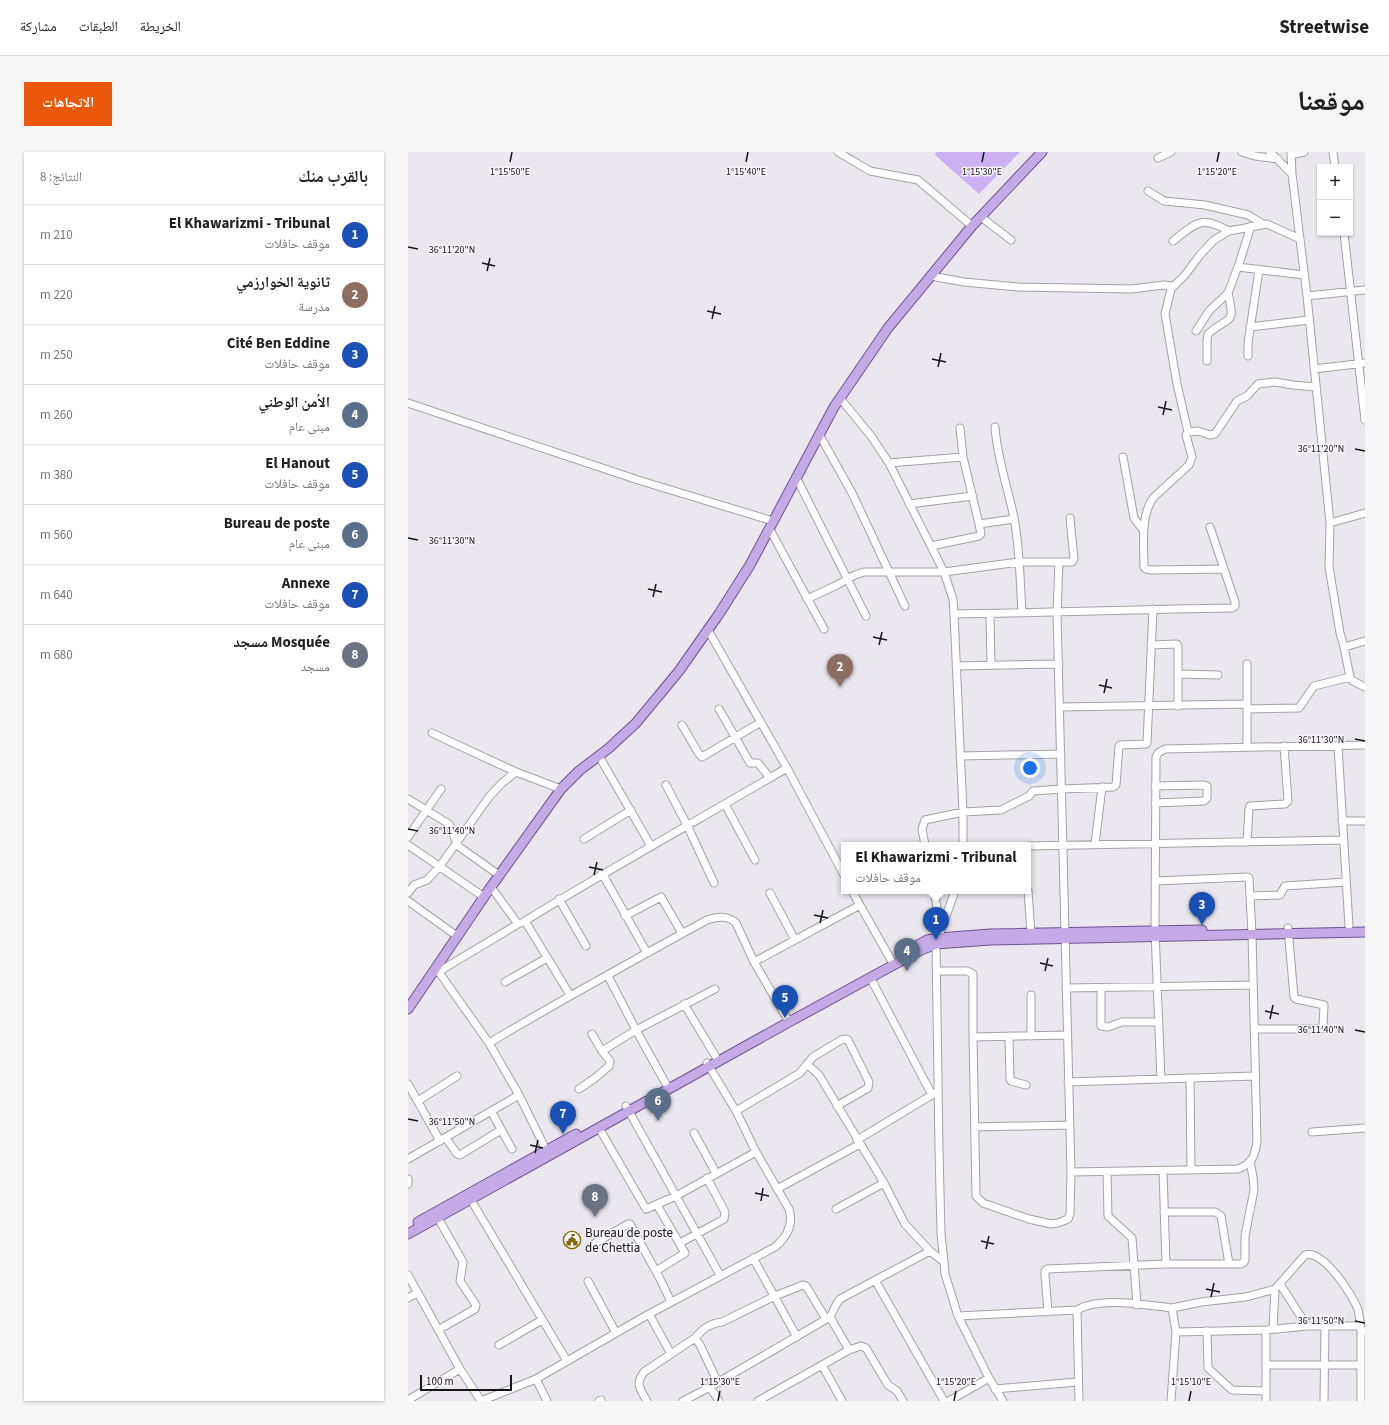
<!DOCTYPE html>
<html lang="ar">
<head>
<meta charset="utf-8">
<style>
	:root { --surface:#fff; --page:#f6f6f6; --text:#222; --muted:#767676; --line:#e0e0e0; --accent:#ea580c }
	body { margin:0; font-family:"Source Sans 3","Noto Naskh Arabic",sans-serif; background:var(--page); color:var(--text); direction:rtl }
	.controls { position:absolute; right:12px; top:12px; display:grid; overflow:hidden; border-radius:0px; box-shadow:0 1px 3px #0004 }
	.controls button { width:36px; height:36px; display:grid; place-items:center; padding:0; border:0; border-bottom:1px solid var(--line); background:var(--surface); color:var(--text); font:20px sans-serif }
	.scale { position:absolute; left:12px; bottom:10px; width:92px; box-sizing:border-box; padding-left:4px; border:2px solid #151416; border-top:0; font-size:11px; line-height:14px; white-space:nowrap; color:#151416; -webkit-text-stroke:3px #f7f5fb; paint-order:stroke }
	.you { position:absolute; left:622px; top:616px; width:14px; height:14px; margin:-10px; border:3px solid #fff; border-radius:50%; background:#1a73e8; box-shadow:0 0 0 6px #1a73e833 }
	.badge { display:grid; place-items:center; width:26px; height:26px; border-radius:50%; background:var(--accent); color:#fff; font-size:13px; font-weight:700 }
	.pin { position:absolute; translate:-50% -33px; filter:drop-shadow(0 1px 2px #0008) }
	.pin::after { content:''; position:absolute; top:21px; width:14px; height:12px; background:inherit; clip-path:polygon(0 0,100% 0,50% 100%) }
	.popup { position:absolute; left:433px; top:690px; width:190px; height:52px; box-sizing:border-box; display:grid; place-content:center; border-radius:0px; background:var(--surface); filter:drop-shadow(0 1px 3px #0005); font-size:13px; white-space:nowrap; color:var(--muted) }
	.popup b { font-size:15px; color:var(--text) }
	.popup::after { content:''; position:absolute; left:50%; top:100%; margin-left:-8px; border:8px solid transparent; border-top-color:var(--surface) }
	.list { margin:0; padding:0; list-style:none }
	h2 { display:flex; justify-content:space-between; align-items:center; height:52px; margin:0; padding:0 16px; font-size:17px }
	h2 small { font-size:13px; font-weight:400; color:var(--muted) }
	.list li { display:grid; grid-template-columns:26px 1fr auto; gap:12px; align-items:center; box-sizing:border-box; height:60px; padding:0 16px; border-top:1px solid var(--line) }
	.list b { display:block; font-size:15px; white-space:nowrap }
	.list p { margin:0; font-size:13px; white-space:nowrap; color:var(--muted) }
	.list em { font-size:13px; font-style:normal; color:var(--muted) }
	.map { position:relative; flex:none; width:957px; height:1249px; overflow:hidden; direction:ltr; border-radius:0px }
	header { display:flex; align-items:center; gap:24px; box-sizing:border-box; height:56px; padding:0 20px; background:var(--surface); border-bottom:1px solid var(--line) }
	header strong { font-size:19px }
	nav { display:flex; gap:22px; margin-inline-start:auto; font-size:14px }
	.intro { display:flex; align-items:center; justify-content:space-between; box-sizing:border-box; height:96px; padding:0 24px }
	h1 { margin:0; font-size:28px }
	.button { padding:10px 18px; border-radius:0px; background:var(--accent); color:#fff; font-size:14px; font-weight:700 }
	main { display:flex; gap:24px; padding:0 24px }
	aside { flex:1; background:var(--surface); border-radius:0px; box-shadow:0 1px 3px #0004 }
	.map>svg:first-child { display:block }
	.green { fill:#cbb0f3 }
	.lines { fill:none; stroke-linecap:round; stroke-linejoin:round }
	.minor-casing { stroke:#a3a1a7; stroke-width:9 }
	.major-casing { stroke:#6e5292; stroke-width:11 }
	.minor { stroke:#fff; stroke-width:7 }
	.major { stroke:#c5abe6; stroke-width:9 }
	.ticks { fill:none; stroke:#151416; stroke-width:1.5 }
	.labels { text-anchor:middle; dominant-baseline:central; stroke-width:3; stroke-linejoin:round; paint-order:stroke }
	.poi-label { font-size:13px; fill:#151416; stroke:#f7f5fb; text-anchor:start }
	.ticks-label { font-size:10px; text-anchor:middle; fill:#151416; stroke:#f7f5fb; stroke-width:3; stroke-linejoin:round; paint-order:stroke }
</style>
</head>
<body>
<header>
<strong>Streetwise</strong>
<nav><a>الخريطة</a><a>الطبقات</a><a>مشاركة</a></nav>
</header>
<div class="intro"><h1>موقعنا</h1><a class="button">الاتجاهات</a></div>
<main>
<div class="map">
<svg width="957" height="1249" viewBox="0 0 957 1249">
	<rect width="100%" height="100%" fill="#eae8ee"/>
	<path class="green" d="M528 0H612L571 42 527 3Z"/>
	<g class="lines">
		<defs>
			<path id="minor" d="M430 0 462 19 510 28 564 74
				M834 0 847 4 870 7
				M862 0 884 22 899 144 922 371
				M883 0 884 22
				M925 0 927 15
				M883 3 896 0
				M750 6 763 0
				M740 39 756 49 797 53 840 63 855 72
				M573 65 603 88
				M936 81 957 268
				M765 89C788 71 793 63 821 79
				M830 115 896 123
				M523 124 556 130 610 135 723 137 756 133 765 134
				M899 144 957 138
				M842 175 901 168
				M788 179 801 159 820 141 831 112 843 74
				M840 204V191L851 118
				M799 209V188L800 182C821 163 828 175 820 141
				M906 217 957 211
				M432 246 463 284 481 311 536 420 545 447 546 462 555 660V693
				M0 251 230 328 365 369
				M587 275C589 306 600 336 606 366 612 397 612 430 614 461
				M552 276 555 305
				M780 280 769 232 757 162 763 137 777 123 792 103 806 88 821 79 859 72 892 87
				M411 282 444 341 497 454
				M715 305 726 366 735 378
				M481 311 555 305 571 372 606 367
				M388 325 458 464
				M501 352 565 344
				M957 361 922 371 921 415 932 481 936 495 942 525 945 529 957 535
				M361 376 416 477
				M523 394 571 384 573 382 571 372
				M651 410H664L666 407 662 366
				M816 417 743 418 738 417 736 415C736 394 732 362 746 345L781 313 784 305 778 283 780 280 790 279 802 283 807 282 829 249 839 244 850 232 867 230 885 233 908 235
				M399 447 429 433 447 423 456 420H536L611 410H651L649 461 663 1020 830 1017C845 1011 847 1003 849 989L844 782 842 744 872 743 877 734 938 730
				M546 462C639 461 731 457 824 456L827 454V450L802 375
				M582 462 583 513
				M300 478 379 616 436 723
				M743 493 769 492 770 494V554
				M936 495 957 489
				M548 514 651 512
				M770 522 810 523
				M839 552V512
				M652 555 839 552V595
				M311 557 342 611H350L362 626
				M839 557 891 556 906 534 942 525
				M274 573 291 602 294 605 353 570
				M24 581 108 620
				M930 594 941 774
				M191 604 243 694
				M552 604 653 602
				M258 633 279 673 306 731
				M0 647 41 672 50 694 91 723
				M747 651 796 649 799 646V634L796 633 747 634
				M317 652 347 708
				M934 669H957
				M0 685 33 637
				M176 687 223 658
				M839 690 841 657 842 654 877 652 880 649 876 594
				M687 692 694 635
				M0 693 76 745
				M517 693 514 677 517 668 555 660 593 658 621 644 625 639 654 637 705 635 708 633 711 594 712 593 738 592 739 591 745 457
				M620 694 935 688
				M194 721 239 801
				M747 729 839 725 841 726 842 744
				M83 735 110 772 113 771
				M444 739 483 808
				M526 739 533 778
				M547 739 528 792 531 997 533 1082 536 1110 537 1122 550 1164 581 1226 595 1249
				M620 739 623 781
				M0 741 6 733 19 728 32 714 81 645 94 631 108 620 153 637
				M362 741 387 788
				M151 747 178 794
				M0 749 49 784
				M217 764 253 745 274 781
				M346 810 452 753
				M28 816 81 891 111 943 140 1002
				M529 819H559L565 822V885
				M30 820 110 772
				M200 824 228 878 258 932
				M462 825 524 943
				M97 830 139 806
				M658 836 845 833
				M693 836V874L700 875 714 870H751
				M162 843 117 769C203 716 292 667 379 616
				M623 843V884
				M276 852 308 905
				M846 877H913L915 874 916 853 888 847 886 845 880 776
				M184 882 194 899
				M659 883 565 885 568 1044 575 1051 621 1067 643 1072 650 1071 660 1067 662 1062 663 1020
				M601 884 602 927 603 929 618 933
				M81 891C153 848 226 808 299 768 309 765 320 763 328 771L346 810 381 870
				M399 912 405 905 433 888 438 887 440 888 461 930 460 936 429 954
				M782 926 783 1018
				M753 927 747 779 748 605 750 601 757 597 957 593
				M660 930 847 924
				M0 932 32 989
				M171 937 187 926 201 914 202 909 194 899 228 878 307 837
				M10 949 49 924
				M218 954 312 1123
				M83 959 104 997
				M328 959 392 921 399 912 411 923 476 1031 497 1072 522 1099 536 1110
				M567 975 661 973
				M191 976 238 1057 268 1044 348 1000
				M904 980 957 976
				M286 981 308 1021
				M38 986 49 1002 52 1003 93 978
				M449 988 527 941
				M0 1007 111 943
				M755 1019 758 1112
				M699 1020 700 1064 724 1086 729 1153
				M0 1027V1032
				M369 1037 452 992
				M63 1048 159 1209
				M428 1057 476 1031
				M756 1060H807L813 1064 821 1112
				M272 1091 316 1067 317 1060 299 1026
				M184 1093 220 1072H222L251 1125 263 1150
				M345 1106 389 1185
				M248 1119 277 1101 249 1053
				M0 1123 52 1217 73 1249 128 1227 241 1162 367 1095C379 1085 386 1073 381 1057L348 1000 328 959 299 911
				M467 1128 536 1249
				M180 1129 208 1181
				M872 1132 899 1174
				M0 1146 9 1141
				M764 1156 793 1150 838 1145 867 1137
				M669 1158C692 1144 737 1153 764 1156L768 1180
				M640 1160 637 1123V1119L639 1117 758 1112H833L836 1110 837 1108V1084L846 1038 845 1025 842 1009
				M550 1164 669 1158 671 1249
				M422 1165 428 1153 432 1147 522 1099
				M865 1177 867 1137 897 1103C915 1097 945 1143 950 1158 952 1165 952 1172 953 1179
				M30 1178 67 1157 68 1153 52 1129 55 1110 30 1066
				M799 1179 800 1216 824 1238 858 1239
				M287 1186C294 1177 303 1171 314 1170L367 1144 395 1133 398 1134 418 1167
				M91 1193 134 1168
				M263 1202 287 1186 292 1193 310 1231
				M414 1213 434 1249
				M858 1213H953
				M128 1227 139 1249
				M302 1235 311 1249
				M587 1237 669 1230
				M0 1248 52 1217
				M191 1249 193 1248
				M239 1249C232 1237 227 1232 236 1220L263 1202 241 1162
				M275 1249 302 1235 422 1165 441 1198
				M350 1249 441 1198 453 1194 458 1196 480 1233 489 1239 495 1249
				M541 1249 581 1226
				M763 1249 768 1180 858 1178 899 1174H952
				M858 1249V1178
				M916 1249 917 1174
				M953 1249V1179H957"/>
			<path id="major" d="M503 797 519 788 530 786 582 782 794 778
				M0 857 80 739 153 637 171 619 201 596 228 571 271 519 311 462 342 413 426 255 480 176 564 74 634 0
				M10 1070 168 982
				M0 1082 381 870 513 798 528 792 582 788 957 780"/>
		</defs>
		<use href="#minor" class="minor-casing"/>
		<use href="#major" class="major-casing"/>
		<use href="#minor" class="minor"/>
		<use href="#major" class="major"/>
	</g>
	<path class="ticks" d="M102 10 104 0M338 10 340 0M574 10 576 0M809 10 811 0M0 95 10 97M74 111 87 114M79 119 82 106M299 159 313 162M304 167 307 154M524 207 538 210M530 215 533 201M750 255 764 258M755 263 758 249M947 297 957 299M0 386 10 388M240 437 254 440M245 445 248 432M465 485 479 488M471 493 474 480M691 533 704 536M696 541 699 527M947 587 957 589M0 677 10 679M181 715 195 718M186 723 189 710M406 763 420 766M412 771 415 758M632 811 645 814M637 819 640 806M857 859 871 862M862 867 865 853M947 878 957 880M0 967 10 969M122 993 135 996M127 1001 130 988M347 1041 361 1044M353 1049 355 1036M573 1089 586 1092M578 1097 581 1084M798 1137 812 1140M803 1145 806 1131M947 1169 957 1171M310 1249 312 1239M546 1249 548 1239M781 1249 783 1239"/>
	<defs>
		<symbol id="civic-ring" viewBox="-11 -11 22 22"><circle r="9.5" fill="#f7f5fb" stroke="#826902" stroke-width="1.5"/><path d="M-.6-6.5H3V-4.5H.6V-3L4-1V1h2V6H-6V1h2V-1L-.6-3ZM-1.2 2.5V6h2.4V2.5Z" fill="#826902"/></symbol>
	</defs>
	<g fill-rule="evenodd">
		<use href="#civic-ring" x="154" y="1078" width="20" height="20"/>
	</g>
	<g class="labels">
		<g class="poi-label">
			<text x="177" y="1081">Bureau de poste<tspan x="177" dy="15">de Chettia</tspan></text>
		</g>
	</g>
	<g class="ticks-label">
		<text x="102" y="23">1°15'50"E</text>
		<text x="338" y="23">1°15'40"E</text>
		<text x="574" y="23">1°15'30"E</text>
		<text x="809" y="23">1°15'20"E</text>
		<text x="44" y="101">36°11'20"N</text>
		<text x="913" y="300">36°11'20"N</text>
		<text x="44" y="392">36°11'30"N</text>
		<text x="913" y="591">36°11'30"N</text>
		<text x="44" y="682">36°11'40"N</text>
		<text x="913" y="881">36°11'40"N</text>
		<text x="44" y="973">36°11'50"N</text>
		<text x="913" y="1172">36°11'50"N</text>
		<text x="312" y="1233">1°15'30"E</text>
		<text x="548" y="1233">1°15'20"E</text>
		<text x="783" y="1233">1°15'10"E</text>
	</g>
</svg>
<div class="controls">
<button>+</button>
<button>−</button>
</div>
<div class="scale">100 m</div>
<div class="you"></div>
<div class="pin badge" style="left:528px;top:788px;background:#1a4fb4">1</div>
<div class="popup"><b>El Khawarizmi - Tribunal</b>موقف حافلات</div>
<div class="pin badge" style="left:432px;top:535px;background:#8d6e63">2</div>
<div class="pin badge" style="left:794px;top:773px;background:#1a4fb4">3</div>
<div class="pin badge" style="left:499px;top:819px;background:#5c6f8a">4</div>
<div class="pin badge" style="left:377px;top:866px;background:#1a4fb4">5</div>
<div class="pin badge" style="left:250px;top:969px;background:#5c6f8a">6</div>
<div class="pin badge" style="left:155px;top:982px;background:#1a4fb4">7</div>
<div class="pin badge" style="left:187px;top:1065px;background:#6b7280">8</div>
</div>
<aside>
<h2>بالقرب منك<small>النتائج: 8</small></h2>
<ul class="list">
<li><span class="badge" style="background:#1a4fb4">1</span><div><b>El Khawarizmi - Tribunal</b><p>موقف حافلات</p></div><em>210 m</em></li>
<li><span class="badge" style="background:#8d6e63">2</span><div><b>ثانوية الخوارزمي</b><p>مدرسة</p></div><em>220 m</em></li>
<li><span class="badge" style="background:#1a4fb4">3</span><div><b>Cité Ben Eddine</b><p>موقف حافلات</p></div><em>250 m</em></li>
<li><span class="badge" style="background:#5c6f8a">4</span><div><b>الأمن الوطني</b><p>مبنى عام</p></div><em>260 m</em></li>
<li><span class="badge" style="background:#1a4fb4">5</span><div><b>El Hanout</b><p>موقف حافلات</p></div><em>380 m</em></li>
<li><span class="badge" style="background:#5c6f8a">6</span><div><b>Bureau de poste</b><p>مبنى عام</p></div><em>560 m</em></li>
<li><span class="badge" style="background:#1a4fb4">7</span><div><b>Annexe</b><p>موقف حافلات</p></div><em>640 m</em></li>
<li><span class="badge" style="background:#6b7280">8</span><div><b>Mosquée مسجد</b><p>مسجد</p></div><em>680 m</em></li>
</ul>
</aside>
</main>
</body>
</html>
